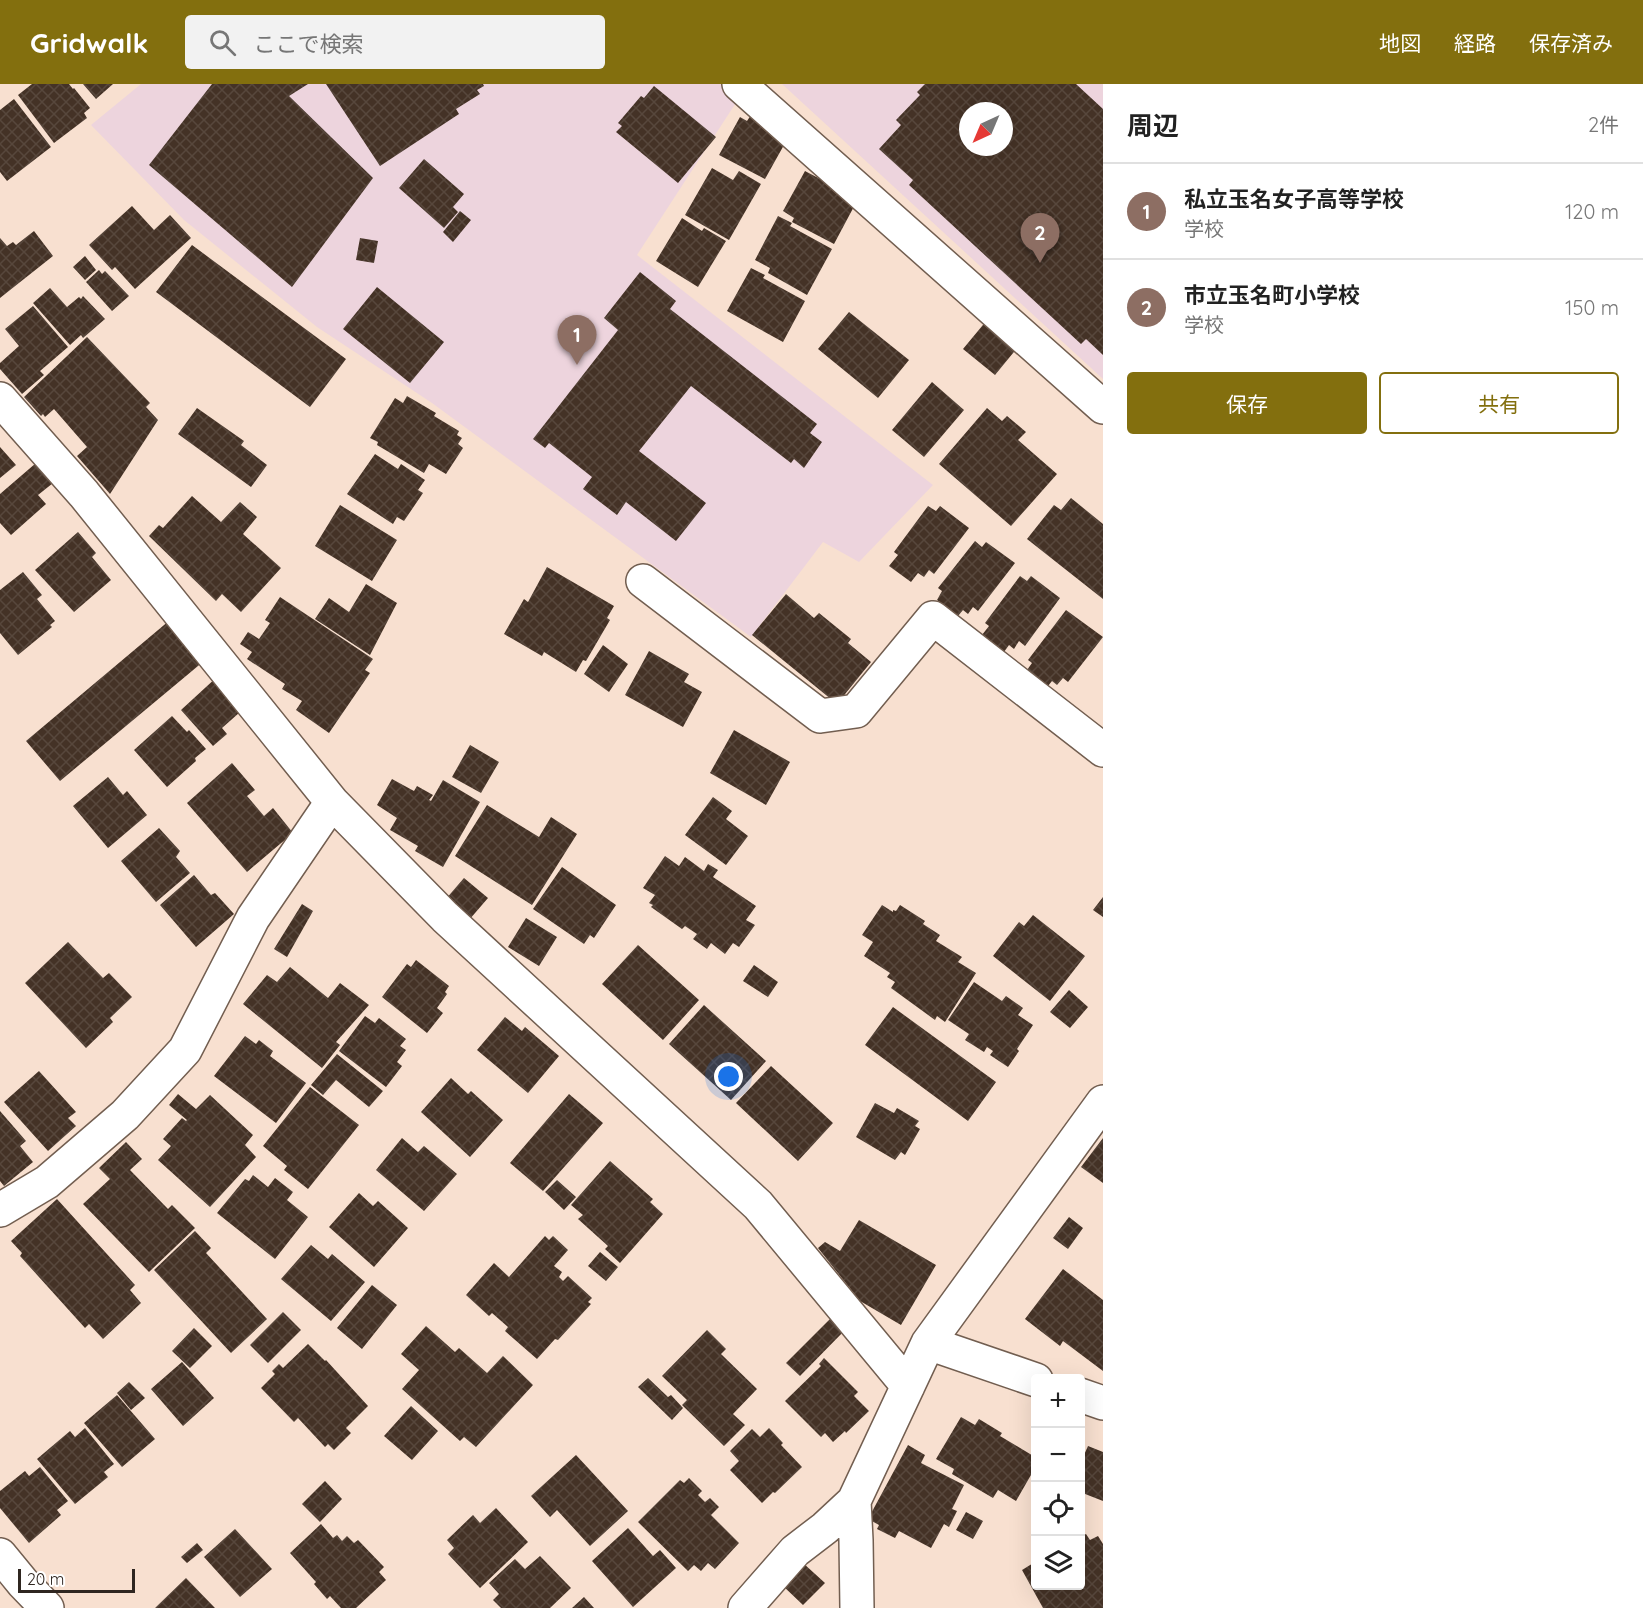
<!DOCTYPE html>
<html lang="ja">
<head>
<meta charset="utf-8">
<style>
	:root { --surface:#fff; --page:#f2f2f2; --text:#222; --muted:#767676; --line:#e0e0e0; --accent:#836f0e }
	body { margin:0; font-family:Quicksand,"Noto Sans JP",sans-serif; background:var(--page); color:var(--text) }
	.controls { position:absolute; right:18px; bottom:18px; display:grid; overflow:hidden; border-radius:6px; box-shadow:0 6px 24px #0002 }
	.controls button { width:54px; height:54px; display:grid; place-items:center; padding:0; border:0; border-bottom:2px solid var(--line); background:var(--surface); color:var(--text); font:30px sans-serif }
	.compass { position:absolute; left:959px; top:18px; width:54px; height:54px; border-radius:50%; background:var(--surface); box-shadow:0 6px 24px #0002; rotate:224deg }
	.scale { position:absolute; left:18px; bottom:15px; width:117px; box-sizing:border-box; padding-left:6px; border:3px solid #2f2620; border-top:0; font-size:16px; line-height:21px; white-space:nowrap; color:#2f2620; -webkit-text-stroke:4px #fff; paint-order:stroke }
	.you { position:absolute; left:729px; top:993px; width:21px; height:21px; margin:-15px; border:4px solid #fff; border-radius:50%; background:#1a73e8; box-shadow:0 0 0 9px #1a73e833 }
	.badge { display:grid; place-items:center; width:39px; height:39px; border-radius:50%; background:var(--accent); color:#fff; font-size:20px; font-weight:700 }
	.pin { position:absolute; translate:-50% -50px; filter:drop-shadow(0 2px 3px #0008) }
	.pin::after { content:''; position:absolute; top:32px; width:21px; height:18px; background:inherit; clip-path:polygon(0 0,100% 0,50% 100%) }
	.list { margin:0; padding:0; list-style:none }
	h2 { display:flex; justify-content:space-between; align-items:center; height:78px; margin:0; padding:0 24px; font-size:26px }
	h2 small { font-size:20px; font-weight:400; color:var(--muted) }
	.list li { display:grid; grid-template-columns:39px 1fr auto; gap:18px; align-items:center; box-sizing:border-box; height:96px; padding:0 24px; border-top:2px solid var(--line) }
	.list b { display:block; font-size:22px; white-space:nowrap }
	.list p { margin:0; font-size:20px; white-space:nowrap; color:var(--muted) }
	.list em { font-size:20px; font-style:normal; color:var(--muted) }
	.actions { display:flex; gap:12px; padding:18px 24px }
	.actions a { flex:1; padding:14px 0; border:2px solid var(--accent); border-radius:6px; text-align:center; font-size:21px; color:var(--accent) }
	.actions .main { background:var(--accent); color:#fff }
	.icon { flex:none; width:33px; height:33px; fill:none; stroke:currentColor; stroke-width:2; stroke-linecap:round; stroke-linejoin:round }
	.map { position:relative; flex:none; width:1103px; height:1524px; overflow:hidden }
	header { display:flex; align-items:center; gap:36px; box-sizing:border-box; height:84px; padding:0 30px; background:var(--accent); color:#fff }
	header strong { font-size:28px }
	nav { display:flex; gap:33px; margin-inline-start:auto; font-size:21px }
	.search { width:420px; height:54px; background:var(--page); display:flex; align-items:center; gap:15px; box-sizing:border-box; padding:0 21px; border-radius:6px; color:var(--muted); font-size:22px }
	main { display:flex }
	aside { flex:1; background:var(--surface) }
	.map>svg:first-child { display:block }
	.education { fill:#edd4dd; fill-rule:evenodd }
	.building { fill:url(#building-cross-hatch); fill-rule:evenodd }
	.lines { fill:none; stroke-linecap:round; stroke-linejoin:round }
	.street-casing { stroke:#725e50; stroke-width:36 }
	.street { stroke:#fff; stroke-width:33 }
</style>
</head>
<body>
<header>
<strong>Gridwalk</strong>
<div class="search"><svg class="icon" aria-label="search" viewBox="0 0 24 24"><circle cx="10" cy="10" r="6"/><path d="M15 15l6 6"/></svg>ここで検索</div>
<nav><a>地図</a><a>経路</a><a>保存済み</a></nav>
</header>
<main>
<div class="map">
<svg width="1103" height="1524" viewBox="0 0 1103 1524">
	<defs>
		<pattern id="building-cross-hatch" width="8" height="8" patternUnits="userSpaceOnUse" patternTransform="scale(1.5)"><rect width="8" height="8" fill="#443226"/><path d="M0 0l8 8M0 8l8-8" fill="none" stroke="#57473c"/></pattern>
	</defs>
	<rect width="100%" height="100%" fill="#f8e0d0"/>
	<path class="education" d="M141 0H729L741 11 637 171 933 401 859 478 823 458 751 553 432 319 317 243 184 136 91 41Z
		M782 0H1103V295ZM968 27H1004V63H968Z"/>
	<path class="building" d="M32 0H69L73 5 74 4 90 24 84 29 87 34 54 59 18 11Z
		M83 0H113L96 15Z
		M212 0H308L289 12 373 94 292 203 149 81Z
		M326 0H483L484 2 477 6 480 10 456 25 459 30 380 82Z
		M925 0H1076L1103 25V271L1086 255 1081 260 909 101 913 96 879 65 901 41 896 36 920 11 917 8ZM968 27H1004V63H968Z
		M654 2 716 53 678 99 616 48 622 42 618 39 641 12 644 14Z
		M14 15 51 63 7 97 0 88V26Z
		M751 31 789 52 765 95 719 71 740 33 747 37Z
		M424 75 464 110 453 123 458 128 444 144 399 104Z
		M712 84 733 96 739 87 761 100 729 156 685 131Z
		M805 87 858 115 834 160 792 138 794 134 783 127Z
		M132 122 154 146 170 131 191 154 135 205 115 183 112 186 89 161Z
		M460 127 471 136 453 158 443 148Z
		M778 132 792 139 790 142 832 165 807 211 768 189 770 184 755 176Z
		M682 134 702 147 704 144 726 157 698 203 656 177Z
		M34 147 53 172 0 214V154L7 162 13 158 16 161Z
		M360 154 378 157 374 179 356 176Z
		M192 161 346 275 310 323 156 208Z
		M85 172 96 186 85 196 73 183Z
		M751 184 765 191 763 194 805 217 783 258 727 227Z
		M99 186 102 190 105 187 129 212 112 227 86 198Z
		M640 188 676 217 670 225 817 340 810 349 822 358 804 384 794 375 791 379 691 302 639 367 706 419 676 457 626 418 617 431 583 405 592 393 549 359 545 364 533 355 618 246 604 234Z
		M377 203 444 258 410 299 343 245Z
		M50 204 67 223 79 213 81 215 83 212 105 235 83 254 81 251 70 261 33 219Z
		M33 222 68 263 40 287 44 291 22 310 0 285V279L19 262 5 245Z
		M849 228 909 276 878 314 818 265Z
		M987 236 1018 263 995 291 963 265Z
		M87 253 150 319 146 323 158 336 110 410 77 372 87 363 54 325 45 333 43 330 41 332 24 313Z
		M932 298 964 326 924 373 892 346Z
		M407 312 436 329 434 332 459 347 457 351 462 354 458 360 463 364 446 390 429 380 424 389 377 361 378 358 370 354 395 314 403 319Z
		M197 324 244 357 241 361 267 381 251 403 178 350Z
		M987 324 1002 337 1007 332 1026 348 1018 356 1057 390 1011 442 939 380Z
		M0 363 16 381 0 394Z
		M375 370 398 385 401 380 425 396 418 406 423 409 404 437 397 433 393 440 347 410Z
		M36 379 53 399 38 411 46 420 11 451 0 439V410Z
		M192 412 221 438 240 418 257 433 243 450 281 484 241 528 222 510 216 517 149 452 159 441 163 444Z
		M1071 414 1103 440V515L1027 455 1054 421 1061 426Z
		M340 421 397 456 372 497 315 462Z
		M928 422 936 427 940 422 969 444 934 490 929 486 924 493 918 489 911 498 889 482 898 471 894 468Z
		M78 448 96 469 92 473 111 496 74 528 35 486Z
		M975 457 982 463 986 458 1015 479 978 527 973 523 968 530 963 526 958 532 937 516 942 507 938 504Z
		M547 483 614 522 607 534 610 536 586 577 583 576 576 588 544 568 542 572 504 550 524 515 528 518Z
		M23 488 42 511 37 515 55 537 50 541 52 543 18 571 0 549V506Z
		M1020 492 1027 497 1031 492 1060 514 1025 562 1019 557 1014 565 1009 561 1004 568 982 551 989 542 985 539Z
		M366 500 397 519 370 571 315 535 329 514 349 528Z
		M786 510 814 534 819 529 851 555 848 559 871 578 837 620 752 551Z
		M280 513 373 575 365 586 370 589 329 649 296 626 302 617 282 605 285 600 247 575 252 568 240 560 248 548 259 555 270 539 265 536Z
		M1066 526 1103 553 1068 598 1063 594 1057 601 1052 597 1048 602 1027 586 1032 579 1028 576Z
		M170 536 204 577 60 697 26 657Z
		M603 561 628 580 609 608 584 590Z
		M649 567 689 590 684 598 702 608 683 643 625 611Z
		M218 592 248 621 222 644 227 650 213 662 181 626Z
		M172 632 187 648 189 646 206 665 195 674 196 677 167 703 134 666Z
		M734 646 790 678 766 721 710 689Z
		M470 661 499 678 481 709 452 693Z
		M232 679 255 706 247 712 264 732 273 724 293 749 247 788 187 719Z
		M108 693 123 711 127 707 147 731 108 764 73 722Z
		M392 695 414 707 417 702 433 711 429 716 431 717 443 696 480 718 443 783 415 767 418 762 390 746 397 734 377 721Z
		M713 713 732 727 726 735 748 752 726 781 685 751Z
		M487 721 539 753 551 733 577 750 532 821 455 772Z
		M159 744 180 767 176 773 190 789 156 818 121 777Z
		M665 772 679 782 685 773 704 787 708 780 718 786 713 793 756 822 746 836 755 841 739 863 733 859 725 870 711 859 707 865 693 855 697 850 685 842 682 845 651 823 653 821 649 819 655 811 643 804Z
		M562 783 616 821 594 854 590 851 584 860 533 825Z
		M194 791 211 811 215 809 234 830 196 863 160 821Z
		M464 794 488 814 469 836 445 816Z
		M1103 813V833L1093 826Z
		M302 820 313 827 287 873 274 865Z
		M882 821 893 828V826L896 827 900 821 925 837 923 840 940 851 936 857 962 873 958 878 976 889 945 938 937 932 935 936 891 904 895 898 887 893 890 889 864 872 873 858 862 851Z
		M1033 831 1085 872 1050 917 993 872 1019 838 1024 842Z
		M526 834 557 853 539 882 508 863Z
		M68 858 103 894 109 889 132 913 110 934 113 938 86 964 25 899Z
		M638 861 699 916 663 956 602 900Z
		M416 876 449 902 445 908 447 910 437 924 443 929 427 949 382 913 407 880 411 883Z
		M754 881 778 898 768 913 743 897Z
		M290 883 328 914 340 899 369 921 336 958 340 961 322 984 243 920 267 891 277 898Z
		M974 898 1002 917 1006 912 1023 924 1018 931 1033 941 1017 965 1019 967 1008 983 990 971 993 967 987 963 984 968 965 956 969 950 948 936Z
		M1069 906 1088 923 1070 944 1050 928Z
		M704 921 766 977 731 1016 669 960Z
		M893 923 996 998 968 1037 865 961Z
		M365 932 375 939 379 934 406 955 400 962 406 966 397 978 402 982 386 1003 339 967Z
		M505 933 522 947 525 943 559 972 528 1009 477 966Z
		M245 952 256 960 259 956 273 967 270 972 306 999 276 1039 214 992Z
		M337 970 383 1007 369 1023 336 996 323 1011 311 1001Z
		M771 982 833 1039 798 1077 736 1019Z
		M39 987 76 1028 68 1034 76 1042 48 1067 4 1018Z
		M451 994 468 1010 471 1007 503 1036 470 1073 421 1028Z
		M310 1003 359 1041 308 1105 284 1086 287 1082 263 1062Z
		M178 1010 196 1025 210 1011 253 1051 245 1061 256 1073 210 1123 158 1076 171 1062 163 1055 182 1034 186 1037 187 1036 169 1021Z
		M569 1010 603 1039 543 1107 510 1079Z
		M875 1019 894 1029 897 1024 919 1037 915 1042 920 1045 905 1071 901 1068 895 1076 856 1053Z
		M0 1027 26 1057 20 1062 33 1078 4 1102 0 1097Z
		M402 1054 418 1068 424 1062 457 1090 424 1127 376 1086Z
		M1103 1054V1099L1081 1083Z
		M126 1058 142 1075 130 1086 168 1125 172 1121 195 1144 149 1188 83 1120 110 1095 99 1084Z
		M610 1077 653 1115 650 1118 663 1130 620 1179 605 1165 608 1162 578 1135 583 1131 571 1121Z
		M253 1091 268 1103 275 1094 293 1108 287 1116 308 1133 275 1175 217 1129 245 1095 249 1097Z
		M557 1096 576 1113 564 1126 545 1108Z
		M359 1109 373 1122 378 1117 408 1144 374 1183 329 1143Z
		M57 1115 135 1201 130 1206 141 1219 103 1255 89 1240 85 1244 20 1172 22 1169 11 1157Z
		M1069 1133 1083 1144 1068 1165 1053 1154Z
		M859 1136 936 1181 901 1241 860 1217 818 1164 825 1158 840 1167Z
		M195 1147 211 1164 206 1169 267 1235 231 1269 154 1186Z
		M545 1152 549 1156 553 1152 568 1166 554 1182 562 1188 559 1193 563 1197 568 1192 592 1214 588 1218 591 1220 558 1256 555 1255 537 1275 505 1247 508 1243 492 1229 489 1232 466 1211 494 1179 509 1193Z
		M311 1161 328 1175 332 1170 365 1198 331 1237 281 1195Z
		M600 1168 618 1183 606 1197 588 1182Z
		M1063 1185 1103 1216V1287L1063 1257 1060 1262 1025 1235Z
		M372 1201 397 1221 362 1265 337 1244Z
		M283 1228 301 1246 268 1279 250 1261Z
		M833 1232 846 1245 800 1292 786 1279Z
		M426 1242 455 1268 459 1264 487 1289 503 1272 533 1301 476 1363 464 1353 460 1357 402 1305 419 1286 401 1270Z
		M194 1244 212 1262 190 1284 172 1267Z
		M707 1246 726 1265 721 1270 757 1305 733 1330 745 1341 724 1362 682 1321 687 1316 662 1292Z
		M308 1260 325 1277 326 1276 368 1322 346 1344 351 1349 334 1366 328 1360 325 1363 298 1334 294 1338 261 1304 275 1290 272 1287 279 1280 283 1284Z
		M824 1274 858 1308 854 1312 869 1327 846 1349 845 1347 833 1358 825 1349 821 1353 785 1317 821 1282 819 1280Z
		M182 1278 214 1314 183 1342 151 1305Z
		M648 1294 668 1313 671 1311 683 1324 672 1336 638 1303Z
		M129 1298 145 1314 131 1326 117 1309Z
		M117 1311 155 1355 122 1383 84 1339Z
		M411 1322 438 1347 412 1376 384 1352Z
		M961 1333 975 1341 979 1335 1002 1349 1000 1352 1035 1373V1384L1016 1417 998 1406 993 1414 952 1390 954 1385 936 1375Z
		M85 1344 114 1380 104 1388 108 1393 75 1420 37 1375 70 1347 75 1353Z
		M769 1344 783 1359 781 1361 802 1383 775 1409 773 1408 762 1419 730 1386 739 1377 730 1367 752 1345 760 1353Z
		M908 1361 925 1371 921 1379 964 1401 952 1425 957 1427 949 1443 944 1440 931 1464 899 1447 895 1454 877 1445 879 1441 868 1435Z
		M1088 1362 1103 1368V1417L1080 1408V1380Z
		M576 1371 628 1427 590 1462 557 1426 550 1433 531 1412Z
		M40 1383 68 1417 57 1426 61 1431 29 1459 0 1424V1407L25 1387 29 1392Z
		M689 1394 702 1407 698 1411 705 1418 710 1414 719 1423 711 1431 739 1459 715 1485 708 1479 701 1487 694 1481 688 1487 638 1438 680 1396 684 1399Z
		M325 1397 342 1415 320 1438 302 1420Z
		M496 1424 528 1458 480 1504 448 1470 454 1464 447 1456 473 1431 480 1439Z
		M966 1428 983 1437 973 1455 956 1446Z
		M321 1440 333 1454 337 1451 342 1457 347 1452 354 1459 358 1456 384 1483 379 1488 386 1496 356 1524H341L330 1512 327 1515 314 1500 316 1498 290 1469Z
		M628 1444 653 1472 660 1466 676 1484 633 1523 592 1477Z
		M235 1445 272 1485 240 1513 204 1473Z
		M1086 1450 1090 1456 1098 1452 1103 1460V1524H1043L1022 1486 1035 1478V1502H1080V1453Z
		M197 1459 203 1466 187 1479 181 1473Z
		M540 1472 571 1504 550 1524H501L493 1516 499 1510 489 1499 515 1475 525 1485Z
		M803 1479 825 1499 803 1521 783 1502Z
		M186 1494 215 1524H155Z
		M584 1513 594 1524H572Z"/>
	<g class="lines">
		<defs>
			<path id="street" d="M739 0 1103 323
				M0 315 84 410 332 718 445 833 758 1121 908 1302
				M643 497 820 632 856 627 933 534 1103 666
				M0 1126 47 1098 125 1031 185 966 253 834 332 718
				M928 1259 1036 1296
				M1080 1311 1103 1319
				M0 1471 23 1499 47 1524
				M745 1524 795 1467 825 1444 854 1417
				M857 1524 856 1456 854 1417 928 1259 1103 1018"/>
		</defs>
		<use href="#street" class="street-casing"/>
		<use href="#street" class="street"/>
	</g>
</svg>
<div class="controls">
<button>+</button>
<button>−</button>
<button><svg class="icon" aria-label="locate" viewBox="0 0 24 24"><circle cx="12" cy="12" r="6"/><path d="M12 2v4M12 18v4M2 12h4M18 12h4"/></svg></button>
<button><svg class="icon" aria-label="layers" viewBox="0 0 24 24"><path d="M12 4l9 5-9 5-9-5zM3 14l9 5 9-5"/></svg></button>
</div>
<svg class="compass" viewBox="-18 -18 36 36"><path d="M0-13l5 13h-10z" fill="#e53935"/><path d="M0 13l5-13h-10z" fill="#767676"/></svg>
<div class="scale">20 m</div>
<div class="you"></div>
<div class="pin badge" style="left:577px;top:281px;background:#8d6e63">1</div>
<div class="pin badge" style="left:1040px;top:179px;background:#8d6e63">2</div>
</div>
<aside>
<h2>周辺<small>2件</small></h2>
<ul class="list">
<li><span class="badge" style="background:#8d6e63">1</span><div><b>私立玉名女子高等学校</b><p>学校</p></div><em>120 m</em></li>
<li><span class="badge" style="background:#8d6e63">2</span><div><b>市立玉名町小学校</b><p>学校</p></div><em>150 m</em></li>
</ul>
<div class="actions"><a class="main">保存</a><a>共有</a></div>
</aside>
</main>
</body>
</html>
